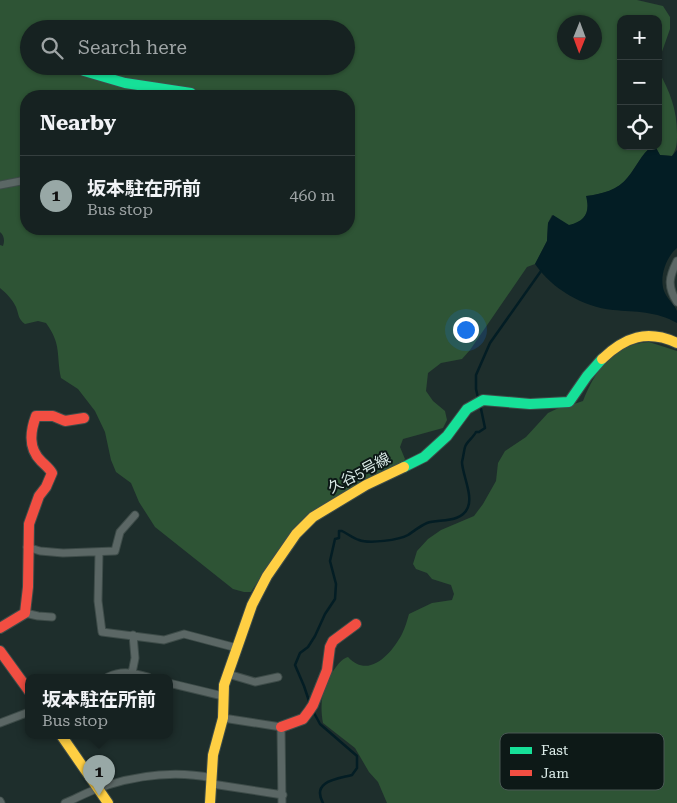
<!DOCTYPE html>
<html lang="en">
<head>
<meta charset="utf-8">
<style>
	:root { --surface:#162221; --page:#232f2e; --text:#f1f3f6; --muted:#9ea4a5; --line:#353f3f; --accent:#98a8a6 }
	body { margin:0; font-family:"Roboto Serif","Noto Sans JP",serif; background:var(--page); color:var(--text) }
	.controls { position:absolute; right:15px; top:15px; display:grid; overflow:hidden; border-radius:10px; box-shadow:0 1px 4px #0004 }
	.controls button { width:45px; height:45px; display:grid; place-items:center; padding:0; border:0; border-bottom:1px solid var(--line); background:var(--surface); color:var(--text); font:25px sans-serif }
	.compass { position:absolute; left:557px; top:15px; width:45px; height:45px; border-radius:50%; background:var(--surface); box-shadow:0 1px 4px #0004; rotate:181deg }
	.you { position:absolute; left:465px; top:329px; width:18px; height:18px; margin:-12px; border:4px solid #fff; border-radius:50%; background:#1a73e8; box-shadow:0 0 0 8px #1a73e833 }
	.badge { display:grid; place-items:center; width:32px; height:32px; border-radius:50%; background:var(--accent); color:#111; font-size:16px; font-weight:700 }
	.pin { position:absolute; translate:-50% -41px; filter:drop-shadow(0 1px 2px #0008) }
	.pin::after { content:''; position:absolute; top:26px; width:18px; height:15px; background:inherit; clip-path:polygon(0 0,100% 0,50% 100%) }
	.popup { position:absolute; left:25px; top:674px; width:148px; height:65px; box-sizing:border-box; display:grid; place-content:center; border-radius:10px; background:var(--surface); filter:drop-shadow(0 1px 4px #0005); font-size:16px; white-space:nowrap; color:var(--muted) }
	.popup b { font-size:19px; color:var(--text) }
	.popup::after { content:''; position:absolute; left:50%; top:100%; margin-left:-10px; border:10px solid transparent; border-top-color:var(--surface) }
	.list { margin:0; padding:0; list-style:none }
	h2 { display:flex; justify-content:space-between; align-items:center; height:65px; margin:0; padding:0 20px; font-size:21px }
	h2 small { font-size:16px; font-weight:400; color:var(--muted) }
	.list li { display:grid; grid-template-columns:32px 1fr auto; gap:15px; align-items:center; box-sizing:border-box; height:80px; padding:0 20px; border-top:1px solid var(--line) }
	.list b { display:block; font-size:19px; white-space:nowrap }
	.list p { margin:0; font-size:16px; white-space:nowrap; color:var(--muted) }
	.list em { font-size:16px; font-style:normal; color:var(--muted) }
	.icon { flex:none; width:28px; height:28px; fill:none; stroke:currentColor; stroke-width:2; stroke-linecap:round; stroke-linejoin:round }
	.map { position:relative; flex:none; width:677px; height:803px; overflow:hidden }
	.search { position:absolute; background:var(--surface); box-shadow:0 1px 4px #0004; left:20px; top:20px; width:335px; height:55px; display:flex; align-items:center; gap:12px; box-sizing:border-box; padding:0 18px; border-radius:28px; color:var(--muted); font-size:19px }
	.panel { position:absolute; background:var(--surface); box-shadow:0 1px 4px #0004; left:20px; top:90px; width:335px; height:145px; border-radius:20px }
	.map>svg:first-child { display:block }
	.green { fill:#2e5435; fill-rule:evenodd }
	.water { fill:#031d24 }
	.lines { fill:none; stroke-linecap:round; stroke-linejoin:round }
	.stream { stroke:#031d24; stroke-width:2.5 }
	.street-casing { stroke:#3e4c49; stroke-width:9 }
	.fast-casing { stroke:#3e4c49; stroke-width:12 }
	.slow-casing { stroke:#3e4c49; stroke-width:12 }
	.jam-casing { stroke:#3e4c49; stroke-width:12 }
	.street { stroke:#5b6765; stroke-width:7 }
	.fast { stroke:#16e098; stroke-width:10 }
	.slow { stroke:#ffcf43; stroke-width:10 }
	.jam { stroke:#f24e42; stroke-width:10 }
	.labels { text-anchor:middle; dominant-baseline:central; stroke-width:4; stroke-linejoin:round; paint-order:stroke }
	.street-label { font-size:15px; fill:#daeae7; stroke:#0d1917 }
	.key { fill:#0d1917; stroke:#4a5855; stroke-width:1 }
	.key-label { font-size:14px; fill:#daeae7 }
</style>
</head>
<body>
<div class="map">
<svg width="677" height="803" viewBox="0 0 677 803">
	<rect width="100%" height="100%" fill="#1e2e2c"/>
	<path class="green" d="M0 0H637L663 6 670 17V29L658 63V19H621V146H652C641 155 637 166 628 177 619 190 602 194 587 196 590 212 586 221 569 226L552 215 548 223 547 241 535 264 527 267 470 350 462 359 441 363 428 373 426 391 433 401 445 411 447 420 443 428 403 439 400 447 405 459 401 466 308 514 277 552 251 592H244L233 589 155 527 139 502 131 483 116 472 111 460 105 432 95 411 78 389 61 378C56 355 62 345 46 323L38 321 25 324C18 319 19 315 16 307 13 300 6 293 0 288V245L3 246C5 241 4 235 0 232ZM564 22H594V52H564ZM29 29H346V66H29ZM26 96H349V229H26Z
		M658 70C670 92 677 109 677 134 677 143 677 148 672 156L660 155 655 146H658Z
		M649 342 677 351V803H387L378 782 369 772 355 748 323 723C319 701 323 684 336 667 340 662 342 659 348 657 369 680 392 653 402 634 405 628 407 621 409 614L432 603 452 600 454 594 451 585 432 579 427 573 416 569 413 564 417 551 428 539 441 530 474 516 483 504 496 481 498 463 505 451 526 437 548 413 565 405 574 404 583 401C595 370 614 344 649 342Z"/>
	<path class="water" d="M652 146H655L660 155 672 156 677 150V248C666 257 659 277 664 291 667 299 674 304 677 311 677 314 677 320 677 323 656 311 636 312 613 310 583 307 552 289 535 264L547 241 548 223 553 215 569 225C586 221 590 212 586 196 602 194 618 190 628 177 637 166 641 155 652 146Z"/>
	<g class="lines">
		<path class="stream" d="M478 398 476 389V375L490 343 541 271
			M310 704 304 686 295 665 300 653 308 647 315 636 325 614 335 599 336 584 330 561 335 539 339 538V531H342C348 534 353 538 359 540 369 544 399 540 408 535 414 531 420 526 427 523 440 519 462 523 468 507 473 495 462 473 462 462 463 458 464 451 465 447 466 442 473 438 476 432H479L485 428 480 404
			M313 711 320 724 357 756V768L352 775C337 779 311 781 323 803"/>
		<defs>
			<path id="street" d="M0 185 26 180
				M677 261C669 277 667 286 677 302
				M27 547 40 551 63 553 115 551 120 532 135 515
				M99 552 98 601 102 632 164 640 184 634 237 648
				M25 613 38 616 52 617
				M132 673 135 658 133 635
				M228 674 255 682 278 677
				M108 677C122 670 134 673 148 677
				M169 683 223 696
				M223 718 281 727 282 803
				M0 723 29 712
				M212 784 283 795
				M0 801 1 803
				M65 803C79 797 93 789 108 785 141 775 178 771 212 778"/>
			<path id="fast" d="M84 71 125 83 191 93 194 96
				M404 467 424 457 447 436 467 409 483 400 530 404 569 402 587 376 602 359"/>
			<path id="slow" d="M602 359C625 337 647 329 677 343
				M61 735 108 803
				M210 803 213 755 223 718 224 685 252 605 267 576 296 534 313 517 366 485 404 467"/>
			<path id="jam" d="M0 628 25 613 28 587 29 524 39 496 46 487 52 473C49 468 45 465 41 461 28 448 30 432 36 416H53L65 421 84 418
				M0 651 29 691
				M281 727 303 719 309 711 313 705 327 670 330 647 333 641 356 624"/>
		</defs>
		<use href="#street" class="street-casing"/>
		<use href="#fast" class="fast-casing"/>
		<use href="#slow" class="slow-casing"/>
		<use href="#jam" class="jam-casing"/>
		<use href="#street" class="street"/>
		<use href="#fast" class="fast"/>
		<use href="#slow" class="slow"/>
		<use href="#jam" class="jam"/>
	</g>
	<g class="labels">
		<g class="street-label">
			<text transform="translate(359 473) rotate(-28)">久谷5号線</text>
		</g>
	</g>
	<rect x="500" y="733" width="164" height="57" rx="8" class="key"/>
	<rect x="510" y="747" width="22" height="7" fill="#16e098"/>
	<rect x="510" y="770" width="22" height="6" fill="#f24e42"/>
	<g class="key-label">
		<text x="541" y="755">Fast</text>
		<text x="541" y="778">Jam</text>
	</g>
</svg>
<div class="controls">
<button>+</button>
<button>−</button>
<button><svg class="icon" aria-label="locate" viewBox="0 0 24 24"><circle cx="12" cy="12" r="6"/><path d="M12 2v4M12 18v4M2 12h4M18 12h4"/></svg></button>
</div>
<svg class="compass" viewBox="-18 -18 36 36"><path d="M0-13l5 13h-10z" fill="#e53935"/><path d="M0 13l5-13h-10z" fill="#9ea4a5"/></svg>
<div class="you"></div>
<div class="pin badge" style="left:99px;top:796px">1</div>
<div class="popup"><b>坂本駐在所前</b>Bus stop</div>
<div class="search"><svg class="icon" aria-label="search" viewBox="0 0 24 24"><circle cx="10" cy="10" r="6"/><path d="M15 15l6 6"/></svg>Search here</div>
<section class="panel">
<h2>Nearby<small></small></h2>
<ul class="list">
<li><span class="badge">1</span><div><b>坂本駐在所前</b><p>Bus stop</p></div><em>460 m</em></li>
</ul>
</section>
</div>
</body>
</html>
